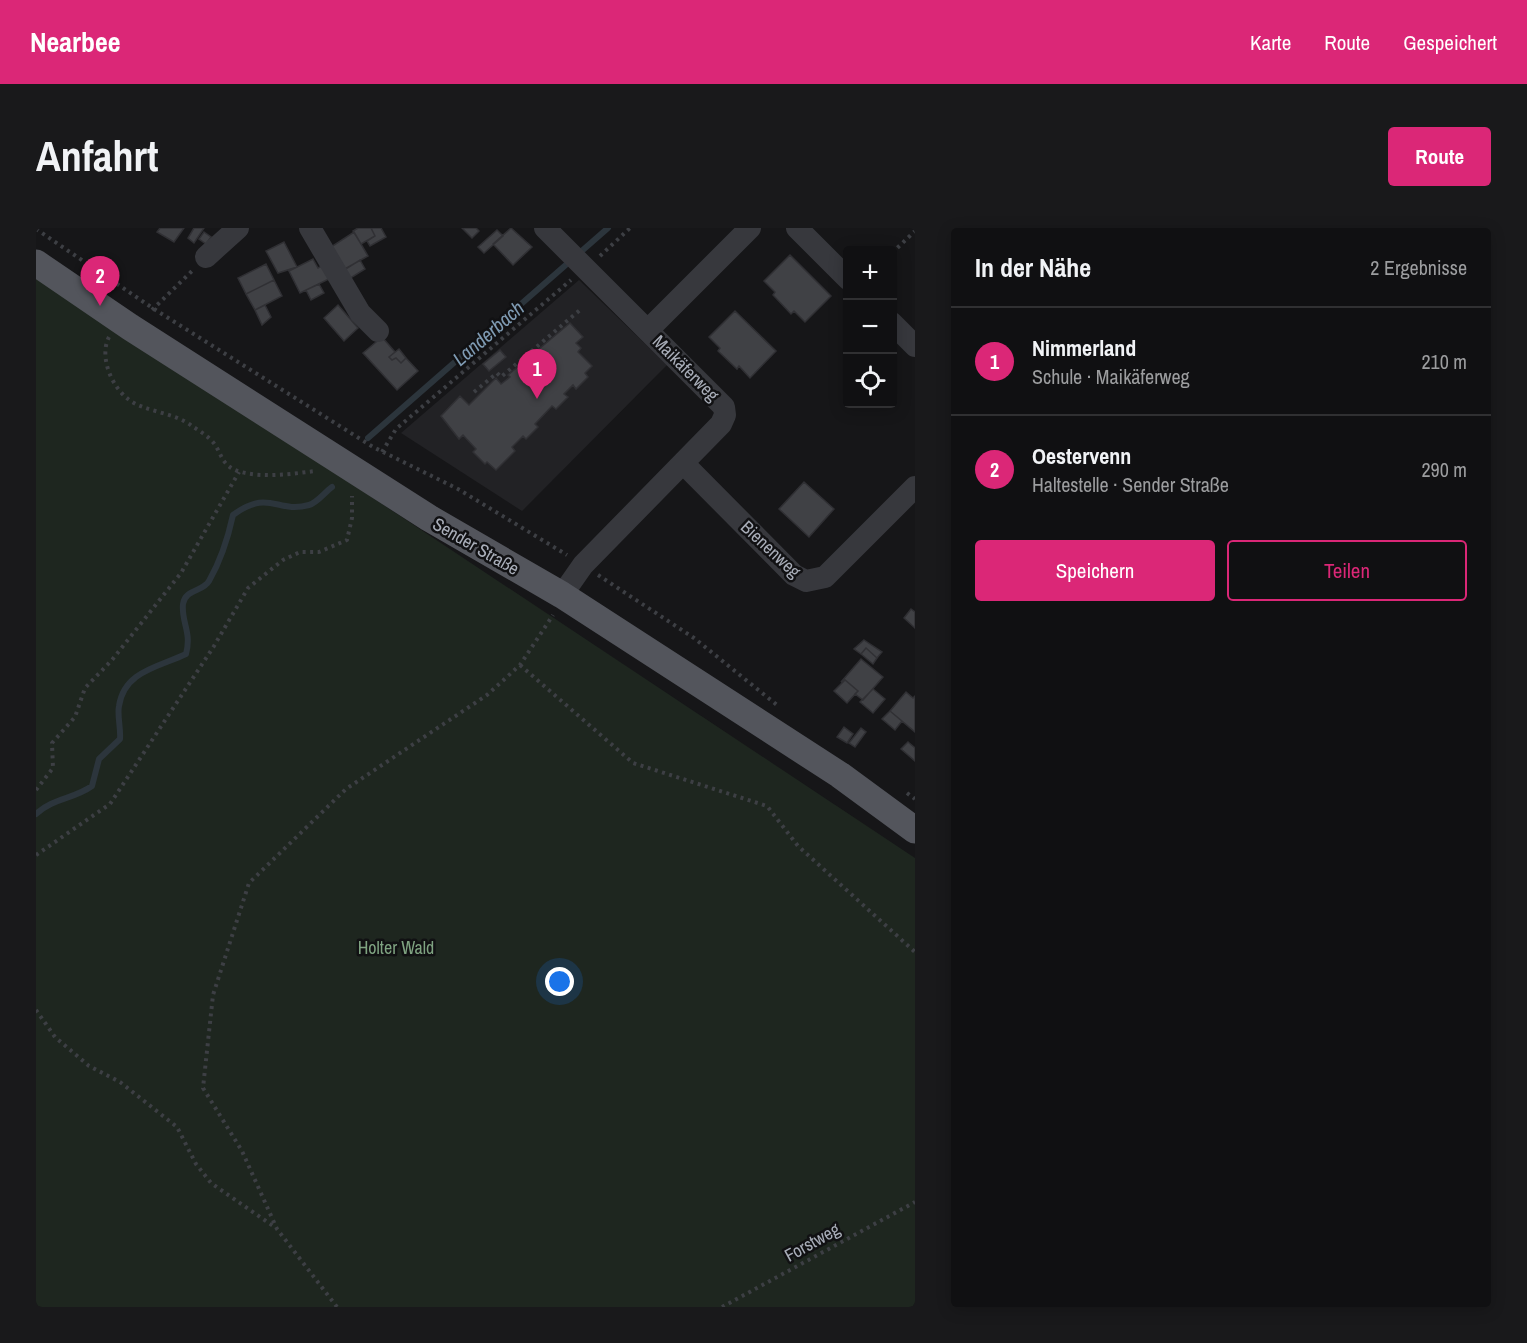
<!DOCTYPE html>
<html lang="de">
<head>
<meta charset="utf-8">
<style>
	:root { --surface:#101012; --page:#19191b; --text:#f1f3f6; --muted:#9c9d9f; --line:#303032; --accent:#db2777 }
	body { margin:0; font-family:"Archivo Narrow",sans-serif; background:var(--page); color:var(--text) }
	.controls { position:absolute; right:18px; top:18px; display:grid; overflow:hidden; border-radius:6px; box-shadow:0 3px 15px #0003 }
	.controls button { width:54px; height:54px; display:grid; place-items:center; padding:0; border:0; border-bottom:2px solid var(--line); background:var(--surface); color:var(--text); font:30px sans-serif }
	.you { position:absolute; left:524px; top:754px; width:21px; height:21px; margin:-15px; border:4px solid #fff; border-radius:50%; background:#1a73e8; box-shadow:0 0 0 9px #1a73e833 }
	.badge { display:grid; place-items:center; width:39px; height:39px; border-radius:50%; background:var(--accent); color:#fff; font-size:20px; font-weight:700 }
	.pin { position:absolute; translate:-50% -50px; filter:drop-shadow(0 2px 3px #0008) }
	.pin::after { content:''; position:absolute; top:32px; width:21px; height:18px; background:inherit; clip-path:polygon(0 0,100% 0,50% 100%) }
	.list { margin:0; padding:0; list-style:none }
	h2 { display:flex; justify-content:space-between; align-items:center; height:78px; margin:0; padding:0 24px; font-size:26px }
	h2 small { font-size:20px; font-weight:400; color:var(--muted) }
	.list li { display:grid; grid-template-columns:39px 1fr auto; gap:18px; align-items:center; box-sizing:border-box; height:108px; padding:0 24px; border-top:2px solid var(--line) }
	.list b { display:block; font-size:22px; white-space:nowrap }
	.list p { margin:0; font-size:20px; white-space:nowrap; color:var(--muted) }
	.list em { font-size:20px; font-style:normal; color:var(--muted) }
	.actions { display:flex; gap:12px; padding:18px 24px }
	.actions a { flex:1; padding:14px 0; border:2px solid var(--accent); border-radius:6px; text-align:center; font-size:21px; color:var(--accent) }
	.actions .main { background:var(--accent); color:#fff }
	.icon { flex:none; width:33px; height:33px; fill:none; stroke:currentColor; stroke-width:2; stroke-linecap:round; stroke-linejoin:round }
	.map { position:relative; flex:none; width:879px; height:1079px; overflow:hidden; border-radius:6px }
	header { display:flex; align-items:center; gap:36px; box-sizing:border-box; height:84px; padding:0 30px; background:var(--accent); color:#fff }
	header strong { font-size:28px }
	nav { display:flex; gap:33px; margin-inline-start:auto; font-size:21px }
	.intro { display:flex; align-items:center; justify-content:space-between; box-sizing:border-box; height:144px; padding:0 36px }
	h1 { margin:0; font-size:42px }
	.button { padding:15px 27px; border-radius:6px; background:var(--accent); color:#fff; font-size:21px; font-weight:700 }
	main { display:flex; gap:36px; padding:0 36px }
	aside { flex:1; background:var(--surface); border-radius:6px; box-shadow:0 3px 15px #0003 }
	.map>svg:first-child { display:block }
	.built { fill:#222225 }
	.green { fill:#1e261f }
	.lines { fill:none; stroke-linecap:round; stroke-linejoin:round }
	.stream { stroke:#2c353c; stroke-width:6 }
	.building { fill:#404145; stroke:#303034; stroke-width:1.5 }
	.path { stroke:#3d3f44; stroke-width:4; stroke-dasharray:3 4.5; stroke-linecap:butt }
	.minor { stroke:#37383d; stroke-width:22 }
	.major { stroke:#53555c; stroke-width:27 }
	.labels { text-anchor:middle; dominant-baseline:central; stroke-width:5; stroke-linejoin:round; paint-order:stroke }
	.street-label { font-size:18px; fill:#a8adb8; stroke:#111113 }
	.park-label { font-size:18px; fill:#7fa381; stroke:#111113 }
	.water-label { font-size:20px; font-style:italic; fill:#7f9bb3; stroke:#111113 }
</style>
</head>
<body>
<header>
<strong>Nearbee</strong>
<nav><a>Karte</a><a>Route</a><a>Gespeichert</a></nav>
</header>
<div class="intro"><h1>Anfahrt</h1><a class="button">Route</a></div>
<main>
<div class="map">
<svg width="879" height="1079" viewBox="0 0 879 1079">
	<rect width="100%" height="100%" fill="#161618"/>
	<path class="built" d="M543 52 631 137 486 283 365 205Z"/>
	<path class="green" d="M0 46 879 630V1079H0Z"/>
	<g class="lines">
		<path class="stream" d="M332 210 572 0
			M0 586C17 570 38 571 56 558L63 531 84 511C85 500 81 488 83 478 88 443 123 439 150 426 156 404 145 394 147 376 149 361 167 364 173 353 185 332 192 310 197 287 234 260 240 286 273 277 281 275 289 264 296 259"/>
	</g>
	<path class="building" d="M124 0H148L138 14 121 4Z
		M158 0H168L158 15 152 10Z
		M322 0H335L339 8 325 16 317 3Z
		M335 0H345L350 9 334 18 331 13 339 8Z
		M426 0H440L443 3 436 10Z
		M475 0 496 19 477 37 457 16Z
		M461 2 467 8 448 25 442 19Z
		M168 4 175 9 170 16 163 11Z
		M318 4 332 28 307 42 295 19Z
		M248 14 261 39 242 45 230 23Z
		M754 27 795 68 769 94 758 83 755 86 737 67 739 64 728 53Z
		M277 31 282 40 290 36 297 49 264 65 253 43Z
		M324 32 329 41 313 51 308 42Z
		M230 36 238 52 210 66 202 50Z
		M238 52 246 68 219 82 210 66Z
		M283 56 288 65 275 72 270 62Z
		M229 77 235 89 226 97 219 82Z
		M302 77 322 100 308 113 288 90Z
		M699 83 740 123 714 150 703 138 701 141 682 123 684 120 673 109Z
		M534 95 547 109 540 115 545 120 542 124 556 138 549 145 552 149 540 161 537 157 528 166 532 169 520 181 516 178 499 196 502 199 490 211 487 208 476 219 479 223 460 242 451 234 449 236 437 224 440 221 427 207 423 211 405 188 424 168 433 177 460 150 465 156 474 149 472 147Z
		M346 109 359 124 353 129 356 132 360 130 365 135 370 130 382 143 361 162 327 125Z
		M363 121 370 130 365 135 360 130 356 132 353 129Z
		M464 122 470 129 453 143 447 136Z
		M768 254 798 281 773 309 743 281Z
		M875 381 879 384V400L868 390Z
		M828 412 846 424 841 430 830 420 825 426 818 421Z
		M830 420 841 430 837 436 825 426Z
		M825 431 847 449 827 472 819 466 822 463 809 452 805 454Z
		M809 452 822 463 811 475 798 463Z
		M837 461 849 471 837 485 824 474Z
		M870 464 877 470 879 468V504L854 483Z
		M854 483 866 493 859 502 846 491Z
		M808 499 817 506 811 515 801 509Z
		M825 500 830 504 819 519 813 515Z
		M872 514 879 520V533L865 521Z"/>
	<g class="lines">
		<path class="path" d="M0 1 118 81 337 219 422 261 531 327
			M856 25 879 3
			M564 28 594 0
			M116 82 158 41
			M73 109C63 128 75 158 92 171 108 184 138 184 156 198 162 202 169 206 175 212 187 224 183 238 205 244 228 250 255 246 279 243
			M438 164 461 145 465 149 544 82
			M346 224 360 201 535 52
			M562 347 658 410 741 477
			M484 437 597 535 731 578 762 618 879 724
			M0 562 17 540 16 515 39 489 49 460 76 432 145 345 203 244
			M871 565 879 571
			M0 627 74 576 178 418 212 360 247 332 264 324H283L311 312 316 290V268
			M0 782 19 809 53 838 84 854 141 899 160 936 175 955 240 1000
			M301 1079 241 1001 206 923 167 860 177 767 213 655 310 561 451 467 484 437 517 387
			M686 1079 879 974"/>
		<path class="minor" d="M274 0 324 85 342 103
			M509 0 688 179 689 187 685 196 547 337 526 367
			M761 0 812 51
			M170 29 202 0
			M856 95 879 118
			M612 102 714 0
			M648 236 758 347 770 353 789 349 879 259"/>
		<path class="major" d="M0 35 94 99 393 290 526 367 804 547 879 602"/>
	</g>
	<g class="labels">
		<g class="street-label">
			<text transform="translate(650 140) rotate(45)">Maikäferweg</text>
			<text transform="translate(440 318) rotate(30)">Sender Straße</text>
			<text transform="translate(735 321) rotate(43)">Bienenweg</text>
			<text transform="translate(776 1014) rotate(-29)">Forstweg</text>
		</g>
		<g class="park-label">
			<text x="360" y="719">Holter Wald</text>
		</g>
		<g class="water-label">
			<text transform="translate(452 105) rotate(-41)">Landerbach</text>
		</g>
	</g>
</svg>
<div class="controls">
<button>+</button>
<button>−</button>
<button><svg class="icon" aria-label="locate" viewBox="0 0 24 24"><circle cx="12" cy="12" r="6"/><path d="M12 2v4M12 18v4M2 12h4M18 12h4"/></svg></button>
</div>
<div class="you"></div>
<div class="pin badge" style="left:501px;top:171px">1</div>
<div class="pin badge" style="left:64px;top:78px">2</div>
</div>
<aside>
<h2>In der Nähe<small>2 Ergebnisse</small></h2>
<ul class="list">
<li><span class="badge">1</span><div><b>Nimmerland</b><p>Schule · Maikäferweg</p></div><em>210 m</em></li>
<li><span class="badge">2</span><div><b>Oestervenn</b><p>Haltestelle · Sender Straße</p></div><em>290 m</em></li>
</ul>
<div class="actions"><a class="main">Speichern</a><a>Teilen</a></div>
</aside>
</main>
</body>
</html>
